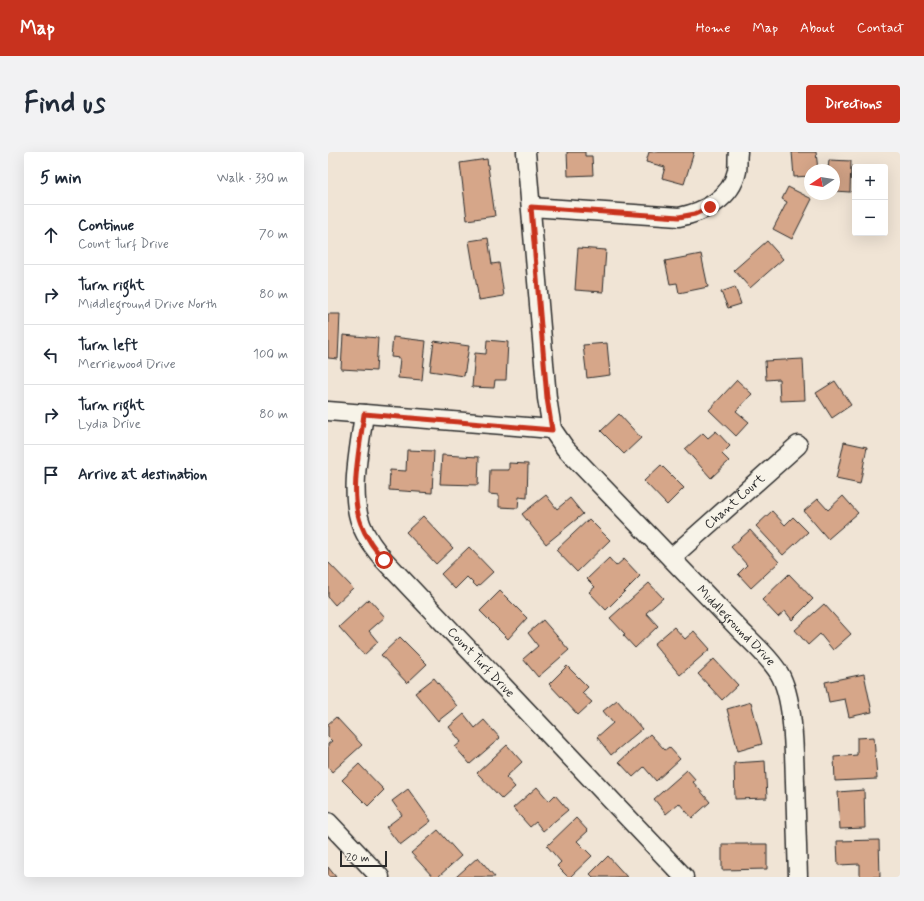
<!DOCTYPE html>
<html lang="en">
<head>
<meta charset="utf-8">
<style>
	:root { --surface:#fff; --page:#f2f2f3; --text:#1f2937; --muted:#747a83; --line:#e0e1e3; --accent:#c8321e }
	body { margin:0; font-family:Mynerve,sans-serif; background:var(--page); color:var(--text) }
	.controls { position:absolute; right:12px; top:12px; display:grid; overflow:hidden; border-radius:4px; box-shadow:0 4px 16px #0002 }
	.controls button { width:36px; height:36px; display:grid; place-items:center; padding:0; border:0; border-bottom:1px solid var(--line); background:var(--surface); color:var(--text); font:20px sans-serif }
	.compass { position:absolute; left:476px; top:12px; width:36px; height:36px; border-radius:50%; background:var(--surface); box-shadow:0 4px 16px #0002; rotate:258deg }
	.scale { position:absolute; left:12px; bottom:10px; width:47px; box-sizing:border-box; padding-left:4px; border:2px solid #2b2b2b; border-top:0; font-size:11px; line-height:14px; white-space:nowrap; color:#2b2b2b; -webkit-text-stroke:3px #f7f3e8; paint-order:stroke }
	.stop { position:absolute; width:12px; height:12px; margin:-9px; border:3px solid #c8321e; border-radius:50%; background:#fff }
	.stop.end { background:#c8321e; border-color:#fff; box-shadow:0 1px 4px #0008 }
	.list { margin:0; padding:0; list-style:none }
	h2 { display:flex; justify-content:space-between; align-items:center; height:52px; margin:0; padding:0 16px; font-size:17px }
	h2 small { font-size:13px; font-weight:400; color:var(--muted) }
	.list li { display:grid; grid-template-columns:26px 1fr auto; gap:12px; align-items:center; box-sizing:border-box; height:60px; padding:0 16px; border-top:1px solid var(--line) }
	.list b { display:block; font-size:15px; white-space:nowrap }
	.list p { margin:0; font-size:13px; white-space:nowrap; color:var(--muted) }
	.list em { font-size:13px; font-style:normal; color:var(--muted) }
	.icon { flex:none; width:22px; height:22px; fill:none; stroke:currentColor; stroke-width:2; stroke-linecap:round; stroke-linejoin:round }
	.map { position:relative; flex:none; width:572px; height:725px; overflow:hidden; border-radius:4px }
	header { display:flex; align-items:center; gap:24px; box-sizing:border-box; height:56px; padding:0 20px; background:var(--accent); color:#fff }
	header strong { font-size:19px }
	nav { display:flex; gap:22px; margin-inline-start:auto; font-size:14px }
	.intro { display:flex; align-items:center; justify-content:space-between; box-sizing:border-box; height:96px; padding:0 24px }
	h1 { margin:0; font-size:28px }
	.button { padding:10px 18px; border-radius:4px; background:var(--accent); color:#fff; font-size:14px; font-weight:700 }
	main { display:flex; gap:24px; padding:0 24px }
	aside { flex:1; background:var(--surface); border-radius:4px; box-shadow:0 4px 16px #0002 }
	.map>svg:first-child { display:block }
	.building { fill:#d6a689; stroke:#2b2b2b }
	.lines { fill:none; stroke-linecap:round; stroke-linejoin:round }
	.street-casing { stroke:#2b2b2b; stroke-width:21 }
	.street { stroke:#f7f3e8; stroke-width:18 }
	.route { stroke:#c8321e; stroke-width:5 }
	.labels { text-anchor:middle; dominant-baseline:central; stroke-width:3.5; stroke-linejoin:round; paint-order:stroke }
	.street-label { font-size:13px; fill:#2b2b2b; stroke:#f7f3e8 }
</style>
</head>
<body>
<header>
<strong>Map</strong>
<nav><a>Home</a><a>Map</a><a>About</a><a>Contact</a></nav>
</header>
<div class="intro"><h1>Find us</h1><a class="button">Directions</a></div>
<main>
<aside>
<h2>5 min<small>Walk · 330 m</small></h2>
<ul class="list">
<li><svg class="icon" aria-label="ahead" viewBox="0 0 24 24"><path d="M12 20V5M6 11l6-6 6 6"/></svg><div><b>Continue</b><p>Count Turf Drive</p></div><em>70 m</em></li>
<li><svg class="icon" aria-label="right" viewBox="0 0 24 24"><path d="M7 20v-9h11M14 6l5 5-5 5"/></svg><div><b>Turn right</b><p>Middleground Drive North</p></div><em>80 m</em></li>
<li><svg class="icon" aria-label="left" viewBox="0 0 24 24"><path d="M17 20v-9H6M10 6l-5 5 5 5"/></svg><div><b>Turn left</b><p>Merriewood Drive</p></div><em>100 m</em></li>
<li><svg class="icon" aria-label="right" viewBox="0 0 24 24"><path d="M7 20v-9h11M14 6l5 5-5 5"/></svg><div><b>Turn right</b><p>Lydia Drive</p></div><em>80 m</em></li>
<li><svg class="icon" aria-label="arrive" viewBox="0 0 24 24"><path d="M6 21V4h12l-3 4 3 4H6"/></svg><div><b>Arrive at destination</b></div></li>
</ul>
</aside>
<div class="map">
<svg width="572" height="725" viewBox="0 0 572 725">
	<rect width="100%" height="100%" fill="#f0e4d5"/>
	<filter id="ink" filterUnits="userSpaceOnUse"><feTurbulence type="fractalNoise" baseFrequency=".025" numOctaves="2"/><feDisplacementMap in="SourceGraphic" scale="8" xChannelSelector="R" yChannelSelector="G"/><feConvolveMatrix kernelMatrix="1 2 1 2 8 2 1 2 1" color-interpolation-filters="sRGB"/></filter>
	<g filter="url(#ink)">
		<path class="building" d="M239 0H257V4H264L265 23 240 24Z
			M321 0H366L356 32 334 26 337 15 318 10Z
			M464 0H488L490 18H482V24L466 25Z
			M159 7 167 64 139 68 132 11Z
			M501 8 523 9 522 40 506 39V18H500Z
			M460 35 484 47 464 87 445 77 459 50 454 47Z
			M160 86 164 112 171 111 176 144 151 148 141 89Z
			M439 89 455 107 422 136 406 118Z
			M250 96 278 98 275 140 247 138Z
			M373 102 380 135 351 141 349 131 342 132 337 109Z
			M407 135 413 152 400 156 393 140Z
			M0 162H12L10 207 0 206Z
			M15 183 50 186 48 219 13 217Z
			M65 185 98 189 94 228 70 226 72 206 63 205Z
			M159 188 180 190 178 228H167L166 236 144 235 147 201 158 202Z
			M106 189 141 194 136 224 102 219Z
			M279 191 282 223 259 226 255 193Z
			M475 207 477 248 452 249 451 227 438 228 437 209Z
			M409 228 424 242 408 259 421 270 408 284 381 258Z
			M507 229 523 253 504 266 488 241Z
			M291 262 313 286 296 302 273 279Z
			M388 279 402 294 394 302 401 309 383 326 357 297 375 281 380 286Z
			M516 290 539 295 532 332 508 327Z
			M79 298 106 299 104 341 61 338 62 318 78 319Z
			M114 303 151 305 150 333 112 332Z
			M181 311 200 312 199 346 191 345 190 356 171 355V343L161 342 162 318H181Z
			M333 313 356 336 339 353 316 329Z
			M218 343 229 357 242 346 255 362 218 392 194 362Z
			M515 344 530 361 500 387 476 359 490 347 500 358Z
			M444 359 457 373 465 365 480 380 455 403 428 374Z
			M95 364 125 396 108 412 78 380Z
			M261 367 282 388 249 420 228 398Z
			M422 378 451 410 423 436 410 422 419 413 403 395Z
			M141 395 165 420 149 435 139 425 127 437 113 422Z
			M281 406 288 414 296 407 312 424 278 458 261 440 267 435 259 427Z
			M0 410 25 436 7 453 0 445Z
			M461 422 485 447 464 468 457 459 450 465 434 448Z
			M321 431 335 446 318 461 330 474 307 496 295 483 297 482 282 466Z
			M172 439 199 466 180 487 152 459Z
			M41 447 57 465 41 479 50 490 36 503 11 475Z
			M496 452 523 482 505 498 492 482 480 493 467 478Z
			M215 468 241 498 210 525 195 507 210 494 200 481Z
			M346 475 357 487 366 479 382 497 352 523 326 492Z
			M72 485 99 512 79 531 53 503Z
			M386 507 410 533 394 548 370 522Z
			M239 514 260 535 254 541 264 550 250 563 221 532Z
			M536 522 544 560 521 565 517 547 501 550 497 530Z
			M106 526 129 554 110 569 87 541Z
			M289 548 314 577 283 603 269 585 285 571 275 559Z
			M423 550 434 592 410 599 399 557Z
			M136 562 147 576 156 568 172 586 142 612 127 595 133 590 121 575Z
			M8 565 34 593 4 620 0 615V592L4 589 0 585V572Z
			M322 582 337 598 341 595 352 607 328 629 316 615 305 625 291 610Z
			M546 585 549 627 507 629 506 605 529 603V586Z
			M179 593 194 610 178 625 187 635 174 647 149 621Z
			M437 609 439 646 407 647 406 611Z
			M31 612 56 638 40 654 14 628Z
			M359 618 368 628 365 630 382 650 364 666 351 651 338 662 326 647Z
			M209 635 221 649 227 643 240 658 215 679 208 670 202 675 185 656Z
			M80 637 103 669 72 693 58 675 74 663 64 649Z
			M536 638 537 676 512 677 510 640Z
			M248 666 260 679 249 689 264 704 242 725H240L229 714 233 710 219 694Z
			M110 678 133 704 110 725H105L83 701Z
			M551 688 552 725H532V712L510 713 509 689Z
			M394 692H439V717L394 718Z
			M280 704 299 725H265L262 722Z
			M150 705 167 725H128Z
			M0 715 8 725H0Z"/>
		<g class="lines">
			<defs>
				<g id="street">
					<path id="s1" d="M198 0 219 246 224 277 237 296 414 480C427 493 441 505 451 521 466 546 466 600 467 631 468 662 469 694 470 725"/>
					<path d="M203 55 351 65C376 60 403 47 409 19 410 13 409 6 410 0"/>
					<path d="M0 259 224 277"/>
					<path id="s2" d="M36 262C32 294 21 341 33 372 38 386 47 397 56 408L356 725"/>
					<path id="s3" d="M343 406 470 293"/>
					<path d="M0 670 52 725"/>
				</g>
			</defs>
			<use href="#street" class="street-casing"/>
			<use href="#street" class="street"/>
		</g>
	</g>
	<g class="lines" filter="url(#ink)">
		<path class="route" d="M56 408C47 397 38 386 33 372 21 341 32 295 36 262L224 278 219 246 203 55 351 65 367 62 382 55"/>
	</g>
	<g class="labels">
		<g class="street-label">
			<text stroke="none"><textPath href="#s3" startOffset="85">Chant Court</textPath></text>
			<text stroke="none"><textPath href="#s1" startOffset="548">Middleground Drive</textPath></text>
			<text stroke="none"><textPath href="#s2" startOffset="295">Count Turf Drive</textPath></text>
		</g>
	</g>
</svg>
<div class="controls">
<button>+</button>
<button>−</button>
</div>
<svg class="compass" viewBox="-18 -18 36 36"><path d="M0-13l5 13h-10z" fill="#e53935"/><path d="M0 13l5-13h-10z" fill="#747a83"/></svg>
<div class="scale">20 m</div>
<div class="stop" style="left:56px;top:408px"></div>
<div class="stop end" style="left:382px;top:55px"></div>
</div>
</main>
</body>
</html>
